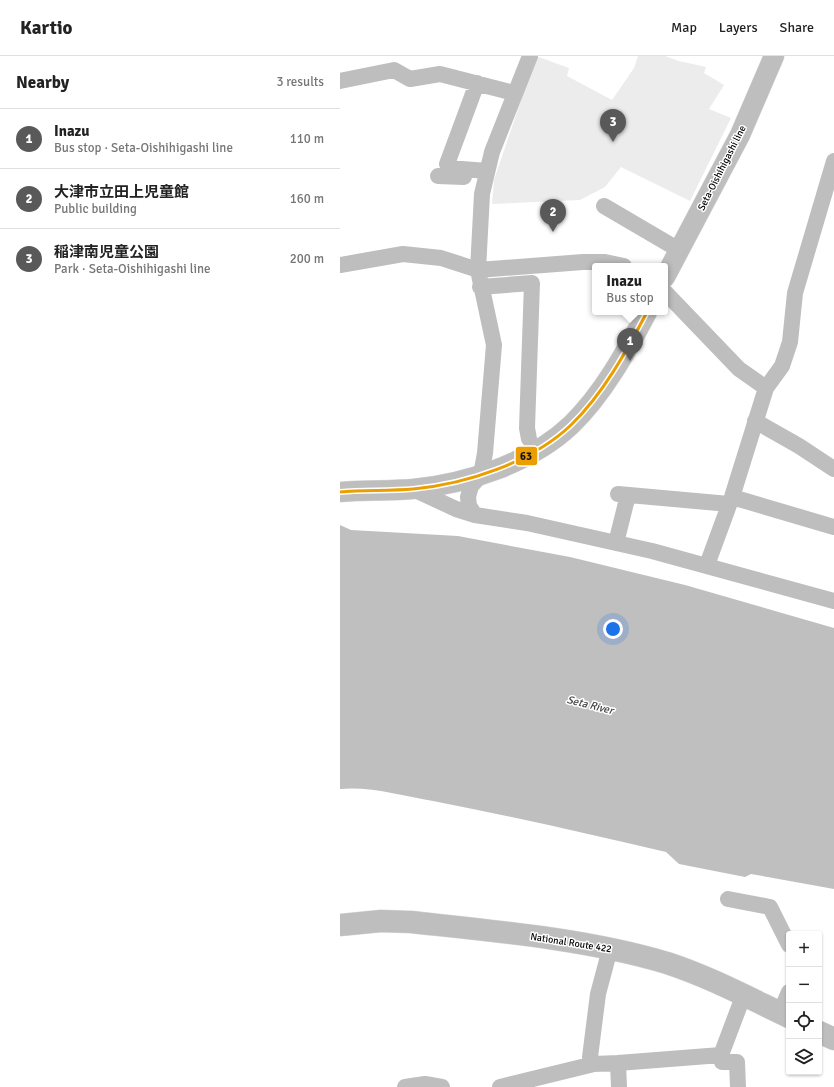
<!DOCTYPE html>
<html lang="en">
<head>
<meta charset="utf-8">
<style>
	:root { --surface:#fff; --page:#f6f6f6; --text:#222; --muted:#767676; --line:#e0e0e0; --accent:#595959 }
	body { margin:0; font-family:Signika,"Noto Sans JP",sans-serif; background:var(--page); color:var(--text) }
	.controls { position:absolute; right:12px; bottom:12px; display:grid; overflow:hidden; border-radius:4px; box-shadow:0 1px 3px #0004 }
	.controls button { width:36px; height:36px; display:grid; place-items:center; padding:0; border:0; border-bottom:1px solid var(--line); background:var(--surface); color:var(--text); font:20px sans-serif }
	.you { position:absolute; left:273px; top:573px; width:14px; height:14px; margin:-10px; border:3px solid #fff; border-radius:50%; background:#1a73e8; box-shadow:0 0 0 6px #1a73e833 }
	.badge { display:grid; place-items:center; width:26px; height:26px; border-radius:50%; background:var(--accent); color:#fff; font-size:13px; font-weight:700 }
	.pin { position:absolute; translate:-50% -33px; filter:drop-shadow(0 1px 2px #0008) }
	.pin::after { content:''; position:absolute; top:21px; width:14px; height:12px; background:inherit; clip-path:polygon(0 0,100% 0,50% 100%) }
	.popup { position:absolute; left:252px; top:207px; width:76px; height:52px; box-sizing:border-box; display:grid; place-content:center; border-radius:4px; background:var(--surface); filter:drop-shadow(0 1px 3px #0005); font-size:13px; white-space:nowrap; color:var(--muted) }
	.popup b { font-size:15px; color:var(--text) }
	.popup::after { content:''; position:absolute; left:50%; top:100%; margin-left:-8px; border:8px solid transparent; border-top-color:var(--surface) }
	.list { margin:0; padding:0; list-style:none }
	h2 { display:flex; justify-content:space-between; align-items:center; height:52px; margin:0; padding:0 16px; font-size:17px }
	h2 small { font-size:13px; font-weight:400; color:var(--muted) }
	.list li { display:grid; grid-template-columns:26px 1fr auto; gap:12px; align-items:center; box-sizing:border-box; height:60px; padding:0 16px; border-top:1px solid var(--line) }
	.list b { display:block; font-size:15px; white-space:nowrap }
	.list p { margin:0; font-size:13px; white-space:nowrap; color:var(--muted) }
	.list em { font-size:13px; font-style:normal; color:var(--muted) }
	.icon { flex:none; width:22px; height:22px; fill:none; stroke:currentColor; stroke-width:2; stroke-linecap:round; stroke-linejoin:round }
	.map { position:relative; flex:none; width:494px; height:1031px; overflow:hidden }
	header { display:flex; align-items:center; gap:24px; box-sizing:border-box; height:56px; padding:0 20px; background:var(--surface); border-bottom:1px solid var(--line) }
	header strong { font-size:19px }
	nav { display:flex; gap:22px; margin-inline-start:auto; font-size:14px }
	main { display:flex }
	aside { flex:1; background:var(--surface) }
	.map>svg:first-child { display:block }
	.green { fill:#ececec }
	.water { fill:#bfbfbf }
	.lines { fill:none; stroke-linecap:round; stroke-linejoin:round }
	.major-casing { stroke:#dbdbdb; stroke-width:21 }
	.highway-casing { stroke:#dbdbdb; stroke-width:23 }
	.minor { stroke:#bebebe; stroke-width:16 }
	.major { stroke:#bebebe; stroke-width:20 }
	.highway { stroke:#bebebe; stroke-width:22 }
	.bus-1-casing { stroke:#fff; stroke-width:6 }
	.bus-1 { stroke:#eb9e00; stroke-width:3 }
	.labels { text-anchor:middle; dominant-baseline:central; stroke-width:3; stroke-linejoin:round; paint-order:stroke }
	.street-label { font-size:10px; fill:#000; stroke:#fff }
	.water-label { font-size:11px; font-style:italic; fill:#444; stroke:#fff }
	.line-badge { stroke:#fff; stroke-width:1.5 }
	.pale-badge-label { font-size:11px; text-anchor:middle; font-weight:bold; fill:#111 }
</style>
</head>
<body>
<header>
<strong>Kartio</strong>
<nav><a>Map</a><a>Layers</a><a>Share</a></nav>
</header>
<main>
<aside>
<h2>Nearby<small>3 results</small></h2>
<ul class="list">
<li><span class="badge">1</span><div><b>Inazu</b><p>Bus stop · Seta-Oishihigashi line</p></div><em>110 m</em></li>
<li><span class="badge">2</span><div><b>大津市立田上児童館</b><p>Public building</p></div><em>160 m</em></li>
<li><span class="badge">3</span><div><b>稲津南児童公園</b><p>Park · Seta-Oishihigashi line</p></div><em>200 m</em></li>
</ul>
</aside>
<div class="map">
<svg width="494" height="1031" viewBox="0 0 494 1031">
	<rect width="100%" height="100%" fill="#fff"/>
	<path class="green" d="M196 0 229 12 227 20 272 44 294 12 298 0H325L339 5 366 11 364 17 384 29 369 53 391 62 350 145 281 111 265 131 240 144 152 148 154 124Z"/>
	<path class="water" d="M0 469 11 474 118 480 230 501 345 529 494 572V833L411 818 405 821 339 808 326 796C248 778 171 760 93 745 64 740 30 730 0 733Z"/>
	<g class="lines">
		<defs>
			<path id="major" d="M325 221 400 79 434 0
				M0 436C24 434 49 435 73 433 126 428 191 407 231 369 263 338 286 296 307 256"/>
			<path id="highway" d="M0 869 41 865 71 866C154 875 247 883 327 907 370 921 409 942 449 961
				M479 976 494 983"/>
		</defs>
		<use href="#major" class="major-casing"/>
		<use href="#highway" class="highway-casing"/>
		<path class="minor" d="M0 25 54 14 70 23 100 18 174 37
			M137 27 107 108 109 112 147 115
			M98 120 124 121
			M264 150 339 194
			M0 209 63 198 101 202 138 214 243 206H265L284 210
			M140 231 192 227 187 372 189 383
			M325 236 399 313 426 332
			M415 365 459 390 494 413
			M73 433 116 453 135 459 187 467 312 495 494 545
			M278 438 389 448
			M392 441 494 471
			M135 459 129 450 128 441 131 430 141 419 145 397 154 289 138 214 142 138 152 96 190 0
			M276 487 288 439
			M367 509 392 441 426 332 442 310 450 286 455 237 494 105
			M388 843 430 851 449 889
			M270 893 258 938 250 1001 254 1008 278 1007 279 1031
			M440 957 449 936
			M381 999 382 1006H397L398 1031
			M278 1007 381 999 404 938
			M65 1031 85 1028 102 1031
			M160 1031 254 1008"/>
		<use href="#major" class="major"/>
		<use href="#highway" class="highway"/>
		<defs>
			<path id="bus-1" d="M0 436C24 434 49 435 73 433 126 428 191 407 231 369 263 338 286 296 307 256"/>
		</defs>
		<use href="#bus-1" class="bus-1-casing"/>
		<use href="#bus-1" class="bus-1"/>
	</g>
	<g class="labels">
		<g class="street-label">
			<text transform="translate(382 112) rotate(-63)">Seta-Oishihigashi line</text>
			<text transform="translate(231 887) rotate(9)">National Route 422</text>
		</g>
		<g class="water-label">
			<text transform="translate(250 649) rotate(14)">Seta River</text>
		</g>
	</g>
	<rect class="line-badge" x="175" y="390" width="23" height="20" rx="4" fill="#eb9e00"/>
	<g class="pale-badge-label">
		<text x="186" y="404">63</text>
	</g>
</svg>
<div class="controls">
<button>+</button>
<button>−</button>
<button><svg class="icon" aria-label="locate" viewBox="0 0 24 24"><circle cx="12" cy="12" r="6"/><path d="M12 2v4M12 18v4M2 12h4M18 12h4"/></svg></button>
<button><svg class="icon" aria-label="layers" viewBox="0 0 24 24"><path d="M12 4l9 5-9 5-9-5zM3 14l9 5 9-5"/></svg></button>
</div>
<div class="you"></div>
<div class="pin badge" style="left:290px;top:305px">1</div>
<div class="popup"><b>Inazu</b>Bus stop</div>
<div class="pin badge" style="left:213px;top:176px">2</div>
<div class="pin badge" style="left:273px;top:86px">3</div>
</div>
</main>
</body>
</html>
